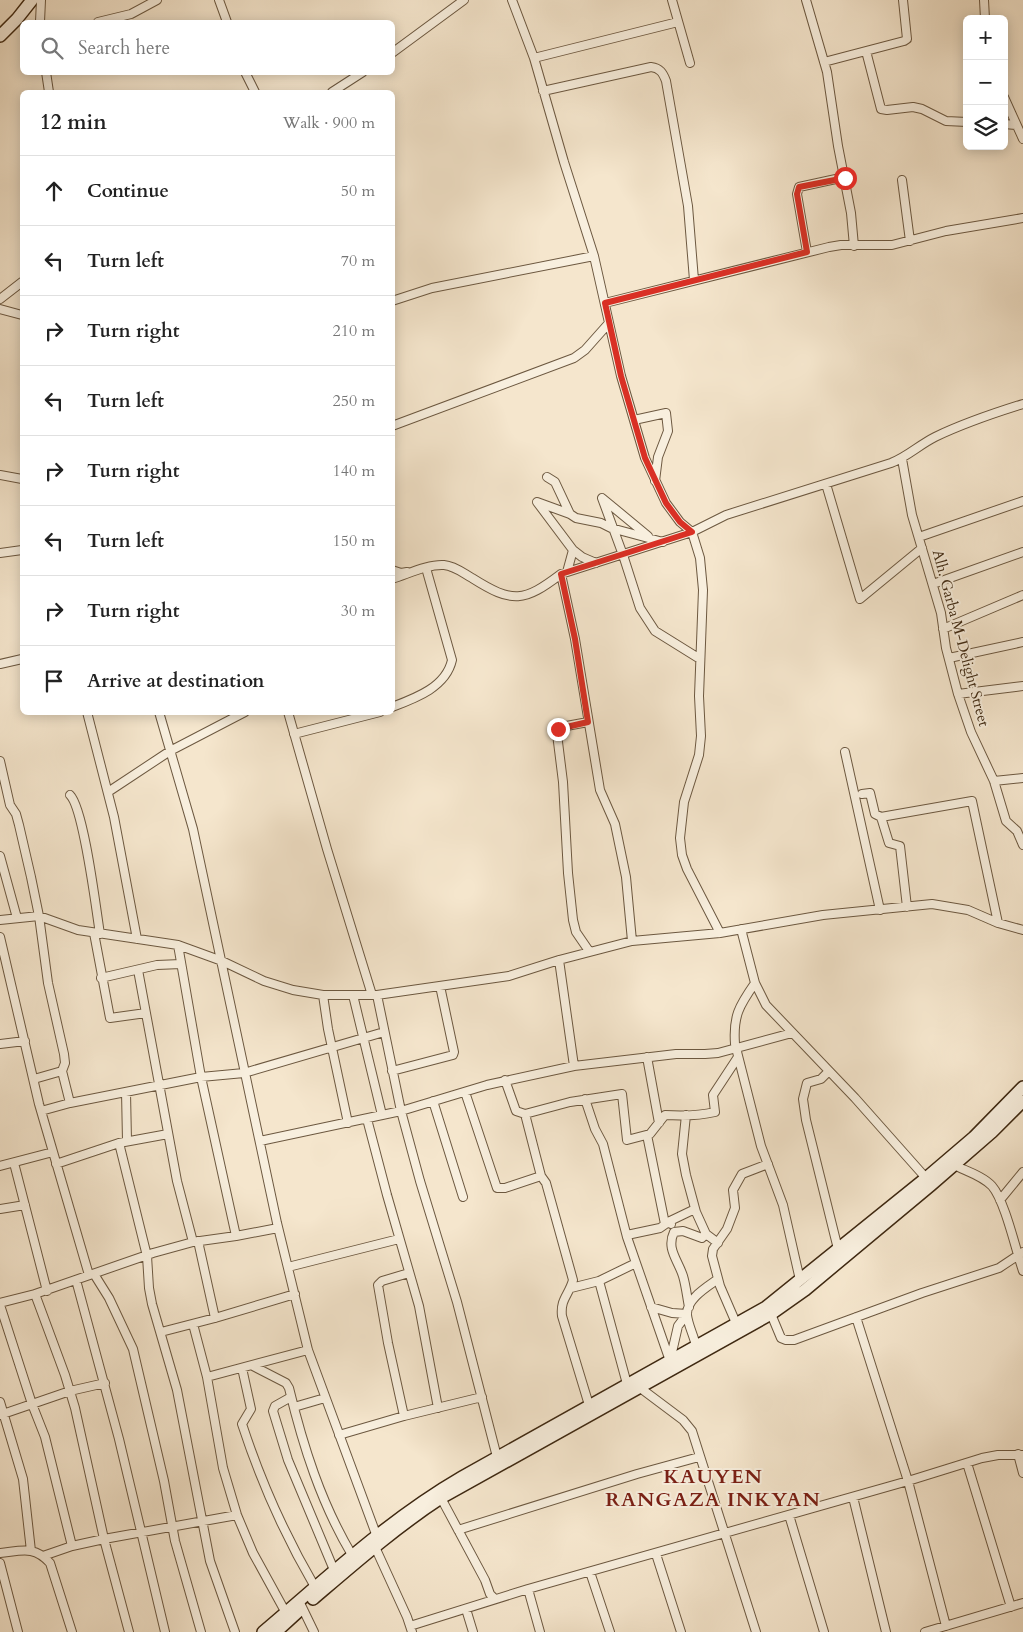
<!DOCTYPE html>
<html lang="en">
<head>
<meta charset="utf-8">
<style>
	:root { --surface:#fff; --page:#f6f6f6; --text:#222; --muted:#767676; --line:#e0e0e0 }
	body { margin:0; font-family:Cardo,serif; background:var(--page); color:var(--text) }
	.controls { position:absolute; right:15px; top:15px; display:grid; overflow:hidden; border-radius:8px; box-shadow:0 2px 12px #0003 }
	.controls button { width:45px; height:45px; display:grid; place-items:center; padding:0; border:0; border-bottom:1px solid var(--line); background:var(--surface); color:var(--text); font:25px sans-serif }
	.stop { position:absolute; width:15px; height:15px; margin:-11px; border:4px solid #d93025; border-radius:50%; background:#fff }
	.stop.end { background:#d93025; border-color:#fff; box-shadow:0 1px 5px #0008 }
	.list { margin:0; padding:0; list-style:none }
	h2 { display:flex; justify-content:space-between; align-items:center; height:65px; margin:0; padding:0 20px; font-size:21px }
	h2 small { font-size:16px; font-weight:400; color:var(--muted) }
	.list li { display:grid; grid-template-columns:32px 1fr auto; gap:15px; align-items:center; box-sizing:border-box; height:70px; padding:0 20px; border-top:1px solid var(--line) }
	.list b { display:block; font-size:19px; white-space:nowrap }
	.list em { font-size:16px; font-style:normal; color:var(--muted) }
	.icon { flex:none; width:28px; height:28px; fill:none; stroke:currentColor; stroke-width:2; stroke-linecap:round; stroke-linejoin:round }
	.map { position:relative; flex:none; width:1023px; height:1632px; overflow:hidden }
	.search { position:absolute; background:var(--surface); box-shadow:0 2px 12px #0003; left:20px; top:20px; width:375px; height:55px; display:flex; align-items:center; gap:12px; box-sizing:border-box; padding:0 18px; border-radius:8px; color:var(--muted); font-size:19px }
	.panel { position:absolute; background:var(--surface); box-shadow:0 2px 12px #0003; left:20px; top:90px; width:375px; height:625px; border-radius:8px }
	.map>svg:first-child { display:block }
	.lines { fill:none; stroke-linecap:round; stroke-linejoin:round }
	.street-casing { stroke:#6c5840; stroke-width:10 }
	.secondary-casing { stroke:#3e2811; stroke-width:14 }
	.street { stroke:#f8efde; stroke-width:8 }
	.secondary { stroke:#f8efde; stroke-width:11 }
	.route { stroke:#d93025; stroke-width:6 }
	.labels { text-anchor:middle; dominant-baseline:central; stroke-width:4; stroke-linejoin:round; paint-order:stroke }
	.street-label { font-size:15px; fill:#3e2811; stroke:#f8efde }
	.district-label { font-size:20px; font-weight:bold; letter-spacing:1px; fill:#7a1f14; stroke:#f8efde }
</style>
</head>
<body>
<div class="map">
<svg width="1023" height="1632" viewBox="0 0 1023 1632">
	<rect width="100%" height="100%" fill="#f5e6cd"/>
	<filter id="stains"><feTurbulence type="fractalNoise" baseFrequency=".004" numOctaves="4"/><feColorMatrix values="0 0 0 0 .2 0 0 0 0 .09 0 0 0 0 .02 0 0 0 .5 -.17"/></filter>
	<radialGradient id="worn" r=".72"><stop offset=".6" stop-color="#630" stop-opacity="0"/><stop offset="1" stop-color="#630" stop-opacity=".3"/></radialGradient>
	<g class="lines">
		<defs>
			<path id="street" d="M219 0 227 22
				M512 0 534 58 564 162 594 256 621 376 645 458 666 503 680 522 692 532 700 558 703 590 699 696 701 736 699 755 684 802 680 838 682 855 687 869 720 933
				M672 0 690 63
				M806 0 827 72 838 146 851 213 854 246
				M984 0 985 19
				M40 22 41 0
				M98 22 131 14 157 0
				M866 51 881 109 887 110 913 107 922 109 946 121 967 122
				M392 53 464 0
				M534 58 678 22
				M824 62 904 41 907 39 903 0
				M46 72 49 92
				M245 72 255 92
				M543 91 651 67C660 68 663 73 666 81L688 206 694 280
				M332 92 363 72
				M1004 97 1023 139
				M1004 124 1016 125
				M902 180 910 241
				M807 252 797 194 799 187 845 177
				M0 299 22 282
				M392 301 432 288 594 256
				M605 303 829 247 841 245H892L946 231 1023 218
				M0 309 22 315
				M634 420 666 413 668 431 658 457 655 481
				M392 426 574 358 585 350 609 323
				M902 459 912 515 941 613 946 648 958 694 971 732 994 781 1006 821 1017 831 1023 845
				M0 475 22 479
				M547 477 555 482 570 514
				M826 484 860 599 922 548
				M648 536 602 498 623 555 640 608 655 631 700 659
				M919 537 1023 501
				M0 553 22 550
				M596 563 582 557 573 550 537 502 570 514 576 518 601 523 611 528 663 542
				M392 570 401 573 407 572
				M567 572 573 550
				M392 579C408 574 428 564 444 565 455 566 463 573 472 578 513 604 524 602 561 574
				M933 584 1023 552
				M943 629 1023 595
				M949 658 1023 642
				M0 664 22 659
				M958 694 1023 686
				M392 707C416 698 446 687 452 660L426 568
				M87 712 114 817 137 939
				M159 712 193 829 277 1223 308 1350 376 1534
				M288 712 327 849 372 995
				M588 722 561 727 558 729 557 734 563 782 568 873 573 920 576 932 589 951
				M294 734 380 712
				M845 752 880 910
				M0 761 10 805 16 814 19 825 31 877 39 916 48 983 64 1054 65 1063 62 1071 34 1079
				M994 781 1023 778
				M108 792 170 751 245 712
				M862 794 870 793 875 814 881 817 889 843 900 846 907 907
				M70 795C84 809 96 909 100 934
				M881 817 972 801 998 923
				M0 856 17 918
				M0 920 39 916 78 930 178 945 222 961 264 981 293 990 323 995H377L509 976 559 960 632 941 720 933 823 915 932 904 968 910 998 923 1023 930
				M741 929 755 983 766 1005 855 1098 926 1178
				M94 933 110 1018 146 1013
				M0 937 39 1104 89 1275
				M632 941 626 877 615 824 600 790 575 639 561 574 692 532 726 515 891 463C907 457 919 445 935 437 962 424 994 413 1023 404
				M178 945 201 1077 236 1236
				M559 960 574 1066
				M138 970 177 1181 193 1242
				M101 978 157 965 181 964
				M755 983C739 1006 733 1016 735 1044L761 1146 783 1205 800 1280
				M323 995 328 1029 348 1123
				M353 995 382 1115
				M377 995 401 1111 420 1181 457 1302 497 1457
				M0 1044 25 1041
				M647 1057 659 1123
				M392 1071 453 1055 454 1052 440 986
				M829 1071 821 1079 807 1083 803 1099 806 1120 838 1249
				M505 1080 516 1111 525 1114 570 1102 622 1094 627 1140 650 1134 665 1115C682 1116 698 1116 715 1112L713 1095 738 1057
				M126 1092 127 1141
				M465 1092 497 1188H505L541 1176
				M585 1099 595 1129 603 1144 627 1237 670 1361
				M433 1101 463 1197
				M70 1103 201 1077 244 1073 384 1032
				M41 1111 70 1103 62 1071
				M525 1114 541 1176 546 1183 573 1280C569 1295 560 1299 562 1316L589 1405
				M686 1115 682 1154 686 1175 696 1212 706 1234 718 1243
				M367 1119 387 1195 419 1306 438 1408
				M647 1135 665 1224
				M260 1141 401 1111 487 1085 574 1066 676 1054H705L718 1053 792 1033
				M119 1143 147 1256 149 1288 152 1304 177 1390 210 1561 235 1632
				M14 1163 47 1291
				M56 1164 119 1143 168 1134
				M954 1165C966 1171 983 1176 992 1186 1005 1201 1016 1251 1023 1271
				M0 1166 53 1152
				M1000 1200 1023 1172
				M0 1209 25 1205
				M671 1224 670 1221 695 1209
				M627 1235 660 1228 670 1221
				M198 1241 215 1318
				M288 1267 399 1239
				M94 1274 109 1298 133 1349 164 1481 175 1541 201 1632
				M76 1280 119 1439 165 1632
				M599 1281 627 1384
				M571 1288 599 1281 636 1263
				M35 1294 65 1375 75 1408 104 1539 129 1632
				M0 1303 35 1294 153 1253 193 1242 236 1236 278 1228
				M0 1305 32 1404 45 1437 72 1546
				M651 1307 672 1313 687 1314
				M689 1307C687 1297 686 1286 683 1276 678 1260 666 1249 674 1232L683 1231 702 1238 706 1234
				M771 1314 781 1338 786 1340H794L922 1293 999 1268 1023 1252
				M856 1317 908 1481 946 1626
				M736 1323 720 1286 712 1256 713 1249 727 1229 735 1208 733 1190 742 1174 768 1164
				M193 1324 207 1377 223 1468 237 1515 253 1553 286 1613
				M161 1332 215 1318 295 1294
				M696 1346C694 1336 688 1325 687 1315 686 1299 707 1287 718 1279
				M670 1361 678 1326 687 1314
				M253 1366 286 1383 289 1388C303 1446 321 1503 352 1555
				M242 1368 251 1409 242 1424C261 1482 284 1534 315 1587
				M207 1377 308 1350
				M639 1387 683 1420 692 1431 756 1632
				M291 1397 275 1406 273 1411 288 1460 334 1570
				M0 1402 23 1479 31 1551
				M294 1407 325 1398
				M0 1415 70 1391 105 1383
				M404 1416 388 1343 378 1285 382 1281 409 1273
				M339 1435 404 1416 482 1397
				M1018 1454 1023 1473
				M967 1463 1011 1607
				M853 1497 886 1632
				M441 1498 485 1580 490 1594 495 1599
				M789 1515 824 1632
				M458 1530 637 1474 699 1457
				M375 1547 407 1617 412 1632
				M0 1553C21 1551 34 1545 50 1563L72 1632
				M656 1554 681 1632
				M43 1556 72 1546 104 1539 237 1515
				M0 1563 18 1632
				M590 1572 610 1632
				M528 1589 540 1632
				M300 1603 314 1632
				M466 1609 473 1632
				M410 1626 528 1589 908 1481 982 1458 998 1455H1023
				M925 1632 1023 1603"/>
			<path id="secondary" d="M0 36 17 19 32 0
				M313 1599C354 1564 395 1528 441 1498L771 1314 805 1290 931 1185 992 1132 1023 1101
				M263 1632C328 1577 388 1520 462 1477L766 1307 926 1178 974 1137 1023 1087
				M276 1632 299 1611"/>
		</defs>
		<use href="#street" class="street-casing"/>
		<use href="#secondary" class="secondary-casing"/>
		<use href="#street" class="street"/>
		<use href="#secondary" class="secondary"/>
	</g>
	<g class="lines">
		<path class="route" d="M558 729 588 722 575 639 561 574 692 532 680 522 666 503 645 458 621 376 605 303 807 252 797 194 799 187 845 178"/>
	</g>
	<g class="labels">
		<g class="street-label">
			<text transform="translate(961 638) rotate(75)">Alh. Garba M-Delight Street</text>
		</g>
		<g class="district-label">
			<text x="713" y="1476">KAUYEN<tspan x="713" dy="23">RANGAZA INKYAN</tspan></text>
		</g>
	</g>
	<rect width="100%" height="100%" filter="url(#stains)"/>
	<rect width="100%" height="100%" fill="url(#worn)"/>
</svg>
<div class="controls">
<button>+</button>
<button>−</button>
<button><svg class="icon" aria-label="layers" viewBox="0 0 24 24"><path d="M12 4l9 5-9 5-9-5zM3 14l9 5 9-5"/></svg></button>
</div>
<div class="stop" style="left:845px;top:178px"></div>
<div class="stop end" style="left:558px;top:729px"></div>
<div class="search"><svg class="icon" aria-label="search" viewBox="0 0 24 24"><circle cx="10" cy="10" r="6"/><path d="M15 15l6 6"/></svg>Search here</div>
<section class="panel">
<h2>12 min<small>Walk · 900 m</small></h2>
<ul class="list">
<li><svg class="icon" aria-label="ahead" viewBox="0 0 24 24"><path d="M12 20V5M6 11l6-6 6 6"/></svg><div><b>Continue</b></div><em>50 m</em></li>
<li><svg class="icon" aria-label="left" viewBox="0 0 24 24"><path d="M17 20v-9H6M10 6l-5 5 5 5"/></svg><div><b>Turn left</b></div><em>70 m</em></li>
<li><svg class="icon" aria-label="right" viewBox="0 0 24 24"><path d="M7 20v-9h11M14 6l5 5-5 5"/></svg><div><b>Turn right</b></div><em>210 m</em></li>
<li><svg class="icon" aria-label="left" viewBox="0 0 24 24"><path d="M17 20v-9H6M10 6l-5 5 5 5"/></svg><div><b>Turn left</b></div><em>250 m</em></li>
<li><svg class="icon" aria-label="right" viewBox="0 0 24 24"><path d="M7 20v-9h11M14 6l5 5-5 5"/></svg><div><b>Turn right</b></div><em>140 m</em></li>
<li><svg class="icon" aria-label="left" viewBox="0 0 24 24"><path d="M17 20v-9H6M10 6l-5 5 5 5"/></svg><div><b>Turn left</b></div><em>150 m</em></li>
<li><svg class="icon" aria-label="right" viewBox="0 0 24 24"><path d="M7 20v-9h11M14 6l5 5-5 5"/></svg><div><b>Turn right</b></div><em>30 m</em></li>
<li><svg class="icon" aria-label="arrive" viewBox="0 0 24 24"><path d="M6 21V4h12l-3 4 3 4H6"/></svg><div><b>Arrive at destination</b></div></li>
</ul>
</section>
</div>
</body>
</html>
